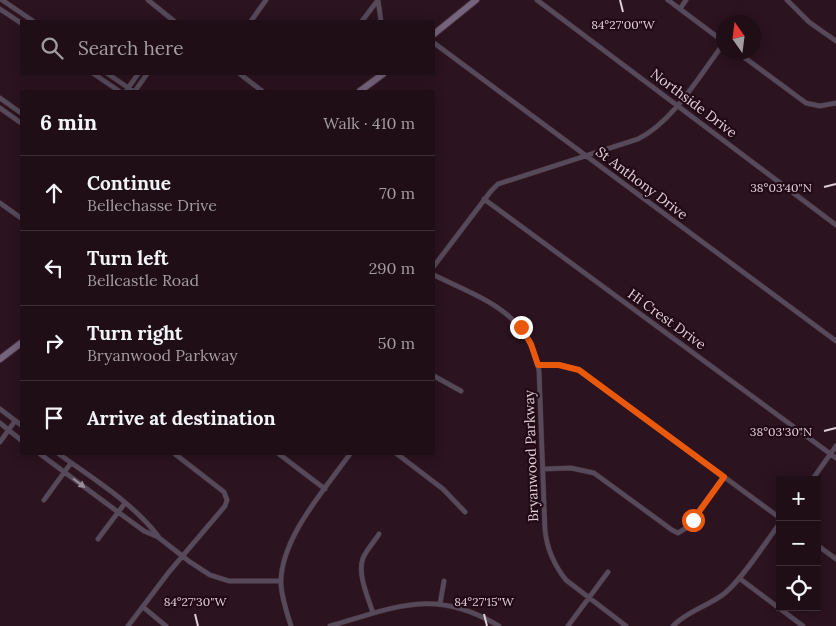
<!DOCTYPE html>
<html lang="en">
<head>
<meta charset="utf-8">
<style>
	:root { --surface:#200e17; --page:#2d1c24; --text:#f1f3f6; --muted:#a29ca1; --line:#3d2e36 }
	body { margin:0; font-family:Lora,serif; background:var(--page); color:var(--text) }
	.controls { position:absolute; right:15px; bottom:15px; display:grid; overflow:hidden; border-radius:0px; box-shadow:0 2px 12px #0003 }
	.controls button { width:45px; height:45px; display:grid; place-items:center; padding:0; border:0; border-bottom:1px solid var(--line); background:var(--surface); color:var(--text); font:25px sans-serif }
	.compass { position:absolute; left:716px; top:15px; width:45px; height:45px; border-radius:50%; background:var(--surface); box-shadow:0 2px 12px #0003; rotate:346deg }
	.stop { position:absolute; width:15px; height:15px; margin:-11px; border:4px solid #ea580c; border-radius:50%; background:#fff }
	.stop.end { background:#ea580c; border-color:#fff; box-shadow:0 1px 5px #0008 }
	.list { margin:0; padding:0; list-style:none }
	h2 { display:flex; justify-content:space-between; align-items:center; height:65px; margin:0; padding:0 20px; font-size:21px }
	h2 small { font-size:16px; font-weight:400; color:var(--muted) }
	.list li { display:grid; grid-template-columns:32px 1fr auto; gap:15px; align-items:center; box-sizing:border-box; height:75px; padding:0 20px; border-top:1px solid var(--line) }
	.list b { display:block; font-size:19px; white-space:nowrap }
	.list p { margin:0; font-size:16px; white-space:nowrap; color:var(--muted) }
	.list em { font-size:16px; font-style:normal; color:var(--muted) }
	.icon { flex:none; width:28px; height:28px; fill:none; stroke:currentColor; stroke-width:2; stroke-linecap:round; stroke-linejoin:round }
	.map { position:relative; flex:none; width:836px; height:626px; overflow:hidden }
	.search { position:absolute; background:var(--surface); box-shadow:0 2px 12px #0003; left:20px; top:20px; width:415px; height:55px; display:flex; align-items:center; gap:12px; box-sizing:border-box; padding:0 18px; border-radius:0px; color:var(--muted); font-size:19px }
	.panel { position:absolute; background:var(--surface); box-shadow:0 2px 12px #0003; left:20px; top:90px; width:415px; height:365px; border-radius:0px }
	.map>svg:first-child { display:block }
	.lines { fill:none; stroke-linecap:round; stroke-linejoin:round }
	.street-casing { stroke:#442d39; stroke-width:5.5 }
	.secondary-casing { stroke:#442d39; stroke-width:8 }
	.street { stroke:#564a5a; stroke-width:4.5 }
	.secondary { stroke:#76637d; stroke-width:6 }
	.oneway { fill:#9b8c98 }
	.route { stroke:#ea580c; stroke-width:6 }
	.ticks { fill:none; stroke:#e0ced6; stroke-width:2 }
	.labels { text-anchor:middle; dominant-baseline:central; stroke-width:4.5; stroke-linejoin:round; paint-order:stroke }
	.street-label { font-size:14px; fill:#e0ced6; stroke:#210a16 }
	.ticks-label { font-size:12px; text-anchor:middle; fill:#e0ced6; stroke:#210a16; stroke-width:4.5; stroke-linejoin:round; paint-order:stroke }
</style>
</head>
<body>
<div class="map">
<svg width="836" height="626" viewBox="0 0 836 626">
	<rect width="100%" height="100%" fill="#2b131f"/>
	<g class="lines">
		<defs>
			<path id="street" d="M2 0 33 21
				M148 0 174 21
				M378 0 381 21
				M537 0 836 225
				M668 0 724 42
				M787 0 809 22 836 41
				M0 9 21 23
				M680 9 686 0
				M251 21 266 0
				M362 21 378 0
				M434 43 836 341
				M737 52 806 103 820 106 836 103
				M94 74 119 91
				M108 74 133 91
				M240 74 262 91
				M126 91 138 74
				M135 91 147 74
				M0 98 21 113
				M0 108 21 123
				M484 199 836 458
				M0 203 21 218
				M434 266 491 191 498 184 638 139C673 122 700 75 724 43
				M434 275C482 299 528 311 539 371L545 530C547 550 554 565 566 580L626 626
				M538 365H559L579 370 780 518
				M434 376 461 391
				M0 409 21 425
				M0 423 21 440
				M0 442 15 421
				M40 454 118 512 144 531 158 537 190 562 210 575 229 581H281
				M59 454C93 479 132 502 158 536
				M279 454 325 489
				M397 454 443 489 465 512
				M543 469 571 468 594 473 672 530 678 533 686 528 724 477
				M812 480 836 446
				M44 500 71 463
				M98 539 125 503
				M817 545 836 559
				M739 578 803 626
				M440 604 444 581
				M143 607 166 626
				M373 613C368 597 357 574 363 558 367 549 374 542 379 534
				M128 626 169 572 225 506 227 500 224 492 175 454
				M291 626C287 613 282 599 281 585 279 540 325 489 350 454
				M330 626C396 607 435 587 499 626
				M568 626 608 572
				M673 626C687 611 709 606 725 593 743 578 765 543 780 523"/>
			<path id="secondary" d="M434 34 476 0
				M360 91 383 74
				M0 359 21 343"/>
		</defs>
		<use href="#street" class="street-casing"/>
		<use href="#secondary" class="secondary-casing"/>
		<use href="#street" class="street"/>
		<use href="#secondary" class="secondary"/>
	</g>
	<defs><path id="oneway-solid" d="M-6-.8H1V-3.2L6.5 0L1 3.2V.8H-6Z" transform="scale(1.25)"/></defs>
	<use class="oneway" href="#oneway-solid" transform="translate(79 483) rotate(37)"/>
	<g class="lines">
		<path class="route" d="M521 327 531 344 538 365H559L579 370 724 477 693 520"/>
	</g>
	<path class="ticks" d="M620 0 623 12M824 187 836 184M824 431 836 428M195 614 198 626M484 614 487 626"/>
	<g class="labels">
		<g class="street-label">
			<text transform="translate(694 103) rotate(37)">Northside Drive</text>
			<text transform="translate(642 183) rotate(37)">St Anthony Drive</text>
			<text transform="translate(667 319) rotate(36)">Hi Crest Drive</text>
			<text transform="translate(531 456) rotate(-92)">Bryanwood Parkway</text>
		</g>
	</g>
	<g class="ticks-label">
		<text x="623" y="29">84°27'00"W</text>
		<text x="781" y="192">38°03'40"N</text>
		<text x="781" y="436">38°03'30"N</text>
		<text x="195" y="606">84°27'30"W</text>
		<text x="484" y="606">84°27'15"W</text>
	</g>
</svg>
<div class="controls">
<button>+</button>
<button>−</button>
<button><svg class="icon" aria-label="locate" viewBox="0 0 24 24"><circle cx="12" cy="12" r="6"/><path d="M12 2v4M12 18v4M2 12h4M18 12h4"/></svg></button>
</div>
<svg class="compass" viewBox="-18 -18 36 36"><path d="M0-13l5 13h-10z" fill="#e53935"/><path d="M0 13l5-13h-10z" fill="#a29ca1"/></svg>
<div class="stop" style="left:693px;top:520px"></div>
<div class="stop end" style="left:521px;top:327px"></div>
<div class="search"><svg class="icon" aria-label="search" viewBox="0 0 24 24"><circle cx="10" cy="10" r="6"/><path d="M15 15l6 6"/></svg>Search here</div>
<section class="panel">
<h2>6 min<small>Walk · 410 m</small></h2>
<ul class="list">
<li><svg class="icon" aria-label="ahead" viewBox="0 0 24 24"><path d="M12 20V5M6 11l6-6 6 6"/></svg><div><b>Continue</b><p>Bellechasse Drive</p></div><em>70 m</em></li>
<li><svg class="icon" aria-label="left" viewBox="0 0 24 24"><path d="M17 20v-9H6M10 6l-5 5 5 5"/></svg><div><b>Turn left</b><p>Bellcastle Road</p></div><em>290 m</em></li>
<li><svg class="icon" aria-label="right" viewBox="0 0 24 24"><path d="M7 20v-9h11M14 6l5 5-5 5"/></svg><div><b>Turn right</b><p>Bryanwood Parkway</p></div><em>50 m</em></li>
<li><svg class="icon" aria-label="arrive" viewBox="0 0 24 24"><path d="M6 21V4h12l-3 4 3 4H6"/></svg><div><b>Arrive at destination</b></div></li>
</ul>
</section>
</div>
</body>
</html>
